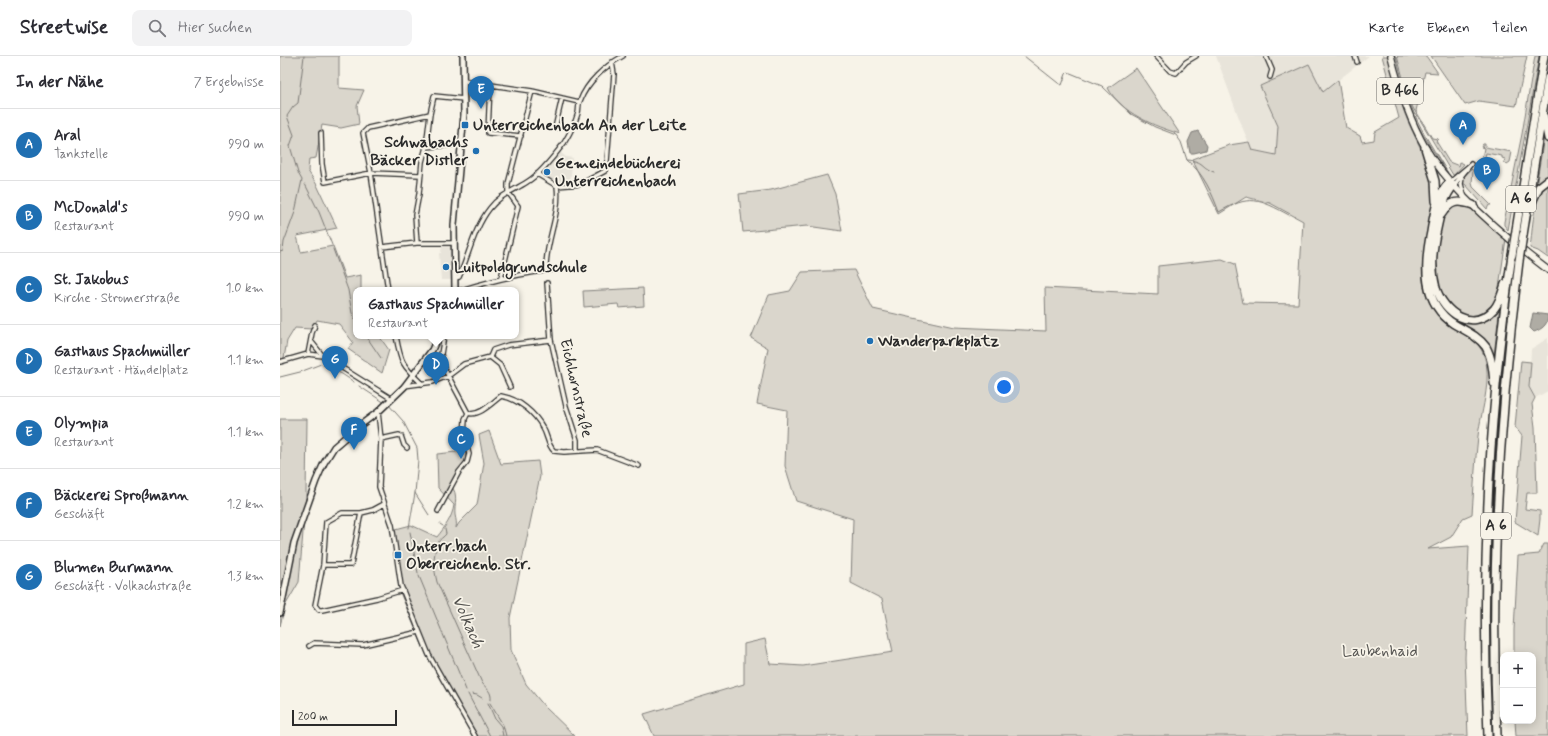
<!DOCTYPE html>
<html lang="de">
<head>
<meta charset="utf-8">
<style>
	:root { --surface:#fff; --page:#f2f2f3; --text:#2b2b33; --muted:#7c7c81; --line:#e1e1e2; --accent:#1f6fb2 }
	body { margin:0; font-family:Mynerve,sans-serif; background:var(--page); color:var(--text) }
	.controls { position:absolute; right:12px; bottom:12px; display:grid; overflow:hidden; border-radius:8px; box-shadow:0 2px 10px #0003 }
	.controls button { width:36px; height:36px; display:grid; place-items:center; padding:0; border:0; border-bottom:1px solid var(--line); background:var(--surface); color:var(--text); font:20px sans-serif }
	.scale { position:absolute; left:12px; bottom:10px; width:105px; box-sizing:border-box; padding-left:4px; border:2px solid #2b2b2b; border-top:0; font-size:11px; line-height:14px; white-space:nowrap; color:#2b2b2b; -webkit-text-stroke:3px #f7f3e8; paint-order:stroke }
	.you { position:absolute; left:724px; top:331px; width:14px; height:14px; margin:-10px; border:3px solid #fff; border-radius:50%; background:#1a73e8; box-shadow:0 0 0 6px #1a73e833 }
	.badge { display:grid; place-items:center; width:26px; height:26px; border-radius:50%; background:var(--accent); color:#fff; font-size:13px; font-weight:700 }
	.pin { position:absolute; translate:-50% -33px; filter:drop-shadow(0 1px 2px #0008) }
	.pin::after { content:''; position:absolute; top:21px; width:14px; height:12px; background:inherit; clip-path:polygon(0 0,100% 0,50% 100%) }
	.popup { position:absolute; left:73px; top:231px; width:166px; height:52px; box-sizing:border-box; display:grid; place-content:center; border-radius:8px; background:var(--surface); filter:drop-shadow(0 1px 3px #0005); font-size:13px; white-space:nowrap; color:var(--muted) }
	.popup b { font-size:15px; color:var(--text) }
	.popup::after { content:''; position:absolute; left:50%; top:100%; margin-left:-8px; border:8px solid transparent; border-top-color:var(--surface) }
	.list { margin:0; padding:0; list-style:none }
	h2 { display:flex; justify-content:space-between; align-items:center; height:52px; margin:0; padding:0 16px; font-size:17px }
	h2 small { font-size:13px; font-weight:400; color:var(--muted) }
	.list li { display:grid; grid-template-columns:26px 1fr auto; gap:12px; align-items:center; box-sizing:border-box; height:72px; padding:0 16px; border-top:1px solid var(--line) }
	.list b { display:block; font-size:15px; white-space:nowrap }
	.list p { margin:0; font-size:13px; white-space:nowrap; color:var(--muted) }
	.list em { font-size:13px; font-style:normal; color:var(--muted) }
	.icon { flex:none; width:22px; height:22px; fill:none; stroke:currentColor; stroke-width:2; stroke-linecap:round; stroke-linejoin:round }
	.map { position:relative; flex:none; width:1268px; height:680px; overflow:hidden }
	header { display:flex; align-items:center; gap:24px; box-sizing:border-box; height:56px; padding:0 20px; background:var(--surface); border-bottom:1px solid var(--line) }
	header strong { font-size:19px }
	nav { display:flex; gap:22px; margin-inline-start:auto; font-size:14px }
	.search { width:280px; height:36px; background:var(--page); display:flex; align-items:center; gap:10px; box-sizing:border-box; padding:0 14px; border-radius:8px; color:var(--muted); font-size:15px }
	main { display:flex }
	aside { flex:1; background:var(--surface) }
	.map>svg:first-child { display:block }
	.built { fill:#e8e4da }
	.green { fill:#dad6cc; stroke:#82807c }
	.water { fill:#afaca4; stroke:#7a7874 }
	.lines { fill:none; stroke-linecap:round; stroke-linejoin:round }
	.stream { stroke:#7a7874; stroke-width:1 }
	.minor-casing { stroke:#2b2b2b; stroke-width:6 }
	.secondary-casing { stroke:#2b2b2b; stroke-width:8 }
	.primary-casing { stroke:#2b2b2b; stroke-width:8 }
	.motorway-casing { stroke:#2b2b2b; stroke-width:10 }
	.minor { stroke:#f7f3e8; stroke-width:3.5 }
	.secondary { stroke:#f7f3e8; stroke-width:5 }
	.primary { stroke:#f7f3e8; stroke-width:5.5 }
	.motorway { stroke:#f7f3e8; stroke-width:7 }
	.motorway-bridge-casing { stroke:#2b2b2b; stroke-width:10; stroke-linecap:butt }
	.motorway-bridge { stroke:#f7f3e8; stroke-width:7 }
	.poi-dot { fill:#1f6fb2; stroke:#f7f3e8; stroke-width:1.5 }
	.labels { text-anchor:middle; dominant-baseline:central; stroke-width:3.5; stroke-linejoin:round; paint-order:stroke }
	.shield { fill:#f7f3e8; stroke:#686764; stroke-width:1 }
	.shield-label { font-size:15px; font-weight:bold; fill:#2b2b2b }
	.poi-label { font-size:16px; font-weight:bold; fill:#2b2b2b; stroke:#f7f3e8; text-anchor:start }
	.street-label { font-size:16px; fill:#2b2b2b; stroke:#f7f3e8 }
	.park-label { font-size:16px; fill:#575653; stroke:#f7f3e8 }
	.water-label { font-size:17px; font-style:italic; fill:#53524f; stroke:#f7f3e8 }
</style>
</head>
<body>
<header>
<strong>Streetwise</strong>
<div class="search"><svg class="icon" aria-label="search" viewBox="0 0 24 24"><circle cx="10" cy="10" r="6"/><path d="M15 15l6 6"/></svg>Hier suchen</div>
<nav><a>Karte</a><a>Ebenen</a><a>Teilen</a></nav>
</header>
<main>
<aside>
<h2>In der Nähe<small>7 Ergebnisse</small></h2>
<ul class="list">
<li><span class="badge">A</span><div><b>Aral</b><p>Tankstelle</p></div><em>990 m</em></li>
<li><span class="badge">B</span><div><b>McDonald's</b><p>Restaurant</p></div><em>990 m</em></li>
<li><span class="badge">C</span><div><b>St. Jakobus</b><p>Kirche · Stromerstraße</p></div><em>1.0 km</em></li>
<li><span class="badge">D</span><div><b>Gasthaus Spachmüller</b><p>Restaurant · Händelplatz</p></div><em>1.1 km</em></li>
<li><span class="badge">E</span><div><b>Olympia</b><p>Restaurant</p></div><em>1.1 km</em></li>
<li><span class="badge">F</span><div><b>Bäckerei Sproßmann</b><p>Geschäft</p></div><em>1.2 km</em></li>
<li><span class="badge">G</span><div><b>Blumen Burmann</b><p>Geschäft · Volkachstraße</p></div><em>1.3 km</em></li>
</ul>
</aside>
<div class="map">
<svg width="1268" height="680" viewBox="0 0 1268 680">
	<rect width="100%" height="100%" fill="#f7f3e8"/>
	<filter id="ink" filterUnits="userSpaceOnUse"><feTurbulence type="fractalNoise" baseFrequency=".025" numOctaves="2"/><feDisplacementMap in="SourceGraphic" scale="8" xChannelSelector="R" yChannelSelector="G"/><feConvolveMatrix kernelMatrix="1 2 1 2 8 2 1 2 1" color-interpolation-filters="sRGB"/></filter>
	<g filter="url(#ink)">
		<path class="built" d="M936 0H1089L1043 36 981 30 998 70 996 99 972 94 963 73Z
			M280 96 286 101 293 102 290 126H278L264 121 266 111Z
			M162 189H171L173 224H161L159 197H161Z
			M1268 282V335L1255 342 1249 331 1251 293Z"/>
		<path class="green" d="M0 0H59V32L84 34 77 50 79 68 61 72 42 69 36 102 29 103 28 115 37 129 57 172 17 180 21 196 53 190 65 222 81 219V234H76V280H99L109 294 102 317 68 293 73 286 59 268 37 264 32 273 15 272 7 285 4 302 0 304Z
			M1102 0H1109C1114 20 1118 39 1125 58 1134 82 1149 103 1153 129 1159 161 1136 195 1144 231 1150 254 1160 264 1180 276 1188 281 1196 285 1201 293 1215 317 1201 354 1198 380 1195 406 1194 432 1192 458L1183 462 1171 481 1148 493 1189 490 1185 602 1188 680H374L364 658 464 628V588L485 583 490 608 523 610 613 596 602 543 571 527 573 463 516 445 505 410 507 354 477 348 488 292 471 282 489 239 510 235 522 216 574 214 593 253 674 271 766 275 765 232 878 238V210L942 203 955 208 963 247 1018 248 1023 165 990 147 966 141 939 158 912 103 949 89 969 86 972 94 996 99 998 70 980 30 1029 8 1043 36 1058 24 1066 72 1080 80 1082 86 1094 84 1095 76 1119 62Z
			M1114 0H1116C1121 19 1126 38 1134 57 1143 78 1156 97 1168 117 1153 95 1138 73 1128 48 1122 32 1118 16 1114 0Z
			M1117 0H1146L1158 17 1145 16 1136 55 1152 82 1158 83 1156 85 1169 106 1179 110 1180 106 1184 108 1174 119H1173L1133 52 1126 33Z
			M1151 0H1247L1236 50 1199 45 1185 49Z
			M1255 0H1259L1228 174 1224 169V166L1242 78Z
			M856 12 900 78C874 70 841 57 828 32Z
			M1264 81 1268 89V121L1256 131Z
			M1203 88H1205V91L1232 96 1230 106 1227 108 1224 106 1225 103 1222 102V100L1206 97 1203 109 1198 104 1202 102 1204 92 1201 91Z
			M1192 113 1193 115 1192 127 1193 131 1211 149H1209L1207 153 1186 129 1183 127 1184 120Z
			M547 119 555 138 562 175 527 170 463 176 459 138 491 134Z
			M1268 129V202L1258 195 1250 192C1253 174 1252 140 1268 129Z
			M1182 148 1190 152 1226 183 1218 238C1209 261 1200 263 1177 259L1159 237 1154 203 1164 159 1169 151Z
			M1154 170 1156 241 1162 252 1167 257 1177 264 1185 266H1192L1220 249 1214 299 1209 290 1180 270 1156 249 1147 201Z
			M363 232 364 250 339 252 338 248 304 251 303 235Z
			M1241 305 1251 306 1249 331 1255 342 1252 348 1255 371 1257 437H1247L1245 453 1260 455V463L1258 480 1235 466 1242 380 1235 371Z
			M0 363H27L26 439 19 526 5 550 0 570Z
			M209 375 221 408 258 405 260 420 230 562 231 594 246 628 265 651 295 680H193L146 598 119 534 112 474 131 469 157 481C165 471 172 462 174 449L158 432 157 398 186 395 185 408 171 430C179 438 174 449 175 459 176 464 177 467 176 472L179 467 197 449 204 407 199 379Z
			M1264 488H1268V680H1236L1235 665H1253V599H1234V574L1238 500 1259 498Z"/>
		<path class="water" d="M918 75 927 89 926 94 914 97H910L908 86 912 77Z
			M1253 257 1268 259C1268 269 1262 273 1254 276L1250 272Z"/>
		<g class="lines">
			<path class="stream" d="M744 0 778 27 782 29 786 18 788 16 822 30 851 58 875 71 896 79 901 86 907 104C925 105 920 111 934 116
				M907 104C924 118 932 137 939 156 970 138 979 143 1009 159
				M25 128 39 156 52 189
				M53 193 68 234 72 257 76 265
				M0 196 3 195 4 186 15 156 22 124 18 117 10 90 14 79 7 60 13 51 18 47 24 0
				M86 280 101 302
				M0 321 20 316 41 308 62 318 74 326
				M79 330 105 347
				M108 348 123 365 137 392 138 404 135 437 149 459
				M160 468 163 470
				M129 472 135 437
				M165 473 166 478C164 481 159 483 158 487 152 500 154 513 157 526L202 627C207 633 212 636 211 644
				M130 476 138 517
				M139 520 186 634
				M188 638 210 680
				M192 638 197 639 202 642
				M208 647 215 663 221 670 223 680
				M210 647 223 669 226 680"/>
			<defs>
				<path id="minor" d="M876 0 890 15 896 17 906 6 916 0
					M986 0 992 14 990 21
					M1075 0 1077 6
					M184 25 252 35 299 46
					M210 29 208 77 241 80
					M275 72 282 42
					M41 77 42 108 45 126 91 117 140 119
					M146 91 182 88
					M257 118 277 130C281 159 265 185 266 214
					M1182 122 1181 128 1184 139
					M1170 126 1190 109
					M1174 129 1191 108
					M277 130 301 128 325 115 327 105 334 18 332 6
					M137 187 135 159 139 138 142 106 146 91 150 58 154 40 184 43
					M102 191 137 187H174
					M175 222 179 221C189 199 194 172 210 152 220 139 233 135 247 126 259 119 275 99 284 87 290 77 295 68 298 57 299 53 298 49 300 45 307 26 325 10 343 0
					M221 222 238 150 228 136V128L252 35
					M267 227 271 284 286 350 297 384V395
					M108 234 91 117 83 77 88 72 150 58
					M181 234C214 224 248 215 282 213
					M116 280C121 307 122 309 142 328
					M164 280 161 298 164 312 188 357
					M31 285 43 300 112 343
					M28 298 32 277 35 269
					M210 301 220 309 230 331
					M0 306 28 298 43 300
					M124 330 153 326 168 320 184 308 210 301 213 294 228 289 271 284
					M98 356 101 383 99 431 112 469 121 530 149 599 195 680
					M188 357C199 361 213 346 221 340 239 343 255 357 263 372 268 380 267 388 274 395L284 396 317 394 359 410
					M101 383 119 379 121 380 124 389 127 392
					M104 448 93 454 81 457H62L46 466 43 509 35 549 39 554H42L97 542 123 534
					M158 455 179 416 187 406 189 398 184 381 185 363 188 357
					M43 509H71L81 457
					M29 590 34 587 83 589 139 576"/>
				<path id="secondary" d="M175 234 174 169 184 58 183 0
					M0 557 14 487 36 425 44 407 54 391 75 373 98 356 124 331 152 294 158 280"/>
				<path id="primary" d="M1111 0C1119 32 1129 63 1145 91 1172 137 1226 182 1268 214"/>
				<path id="motorway" d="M1264 61 1268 82
					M1145 92 1155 125 1156 145
					M1170 126C1156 139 1154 158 1151 176 1144 209 1142 247 1174 268 1186 275 1198 280 1206 291 1212 302 1213 315 1214 327
					M1174 129C1164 141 1161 154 1158 168 1153 190 1150 210 1156 232 1164 257 1192 277 1214 253 1220 246 1222 237 1225 228
					M1251 148 1259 131 1268 124
					M1161 159C1171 144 1177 144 1193 149
					M1236 174 1264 0
					M1243 179 1268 22
					M1208 680C1201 520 1208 357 1232 199
					M1217 680C1210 521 1219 363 1239 205"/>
			</defs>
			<use href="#minor" class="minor-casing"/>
			<use href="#secondary" class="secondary-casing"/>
			<use href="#primary" class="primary-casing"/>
			<use href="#motorway" class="motorway-casing"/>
			<use href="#minor" class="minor"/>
			<use href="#secondary" class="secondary"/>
			<use href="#primary" class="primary"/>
			<use href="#motorway" class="motorway"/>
			<defs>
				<path id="motorway-bridge" d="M1232 199 1236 174
					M1239 205 1243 179"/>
			</defs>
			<use href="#motorway-bridge" class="motorway-bridge-casing"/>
			<use href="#motorway-bridge" class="motorway-bridge"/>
		</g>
	</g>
	<g class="poi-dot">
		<rect x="181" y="65" width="8" height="8" rx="2"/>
		<circle cx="196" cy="95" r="4"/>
		<circle cx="267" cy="116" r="4"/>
		<circle cx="166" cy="211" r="4"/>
		<circle cx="590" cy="285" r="4"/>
		<rect x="114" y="495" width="8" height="8" rx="2"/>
	</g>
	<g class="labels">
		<g class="shield">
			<rect x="1097" y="22" width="46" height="26" rx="3"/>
			<rect x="1226" y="130" width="30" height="26" rx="3"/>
			<rect x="1201" y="457" width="30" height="26" rx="3"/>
		</g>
		<g class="shield-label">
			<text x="1120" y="35">B 466</text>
			<text x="1241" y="143">A 6</text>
			<text x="1216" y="470">A 6</text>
		</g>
		<g class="poi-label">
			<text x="193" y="69">Unterreichenbach An der Leite</text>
			<text x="188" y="86" text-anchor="end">Schwabachs<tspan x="188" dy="18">Bäcker Distler</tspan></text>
			<text x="275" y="107">Gemeindebücherei<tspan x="275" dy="18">Unterreichenbach</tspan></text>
			<text x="174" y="211">Luitpoldgrundschule</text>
			<text x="598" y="285">Wanderparkplatz</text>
			<text x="126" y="490">Unterr.bach<tspan x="126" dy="18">Oberreichenb. Str.</tspan></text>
		</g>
		<g class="street-label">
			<text transform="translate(296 332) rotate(77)">Eichhornstraße</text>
		</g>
		<g class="park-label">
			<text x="1100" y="595">Laubenhaid</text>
		</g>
		<g class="water-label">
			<text transform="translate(188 566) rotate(66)">Volkach</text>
		</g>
	</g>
</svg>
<div class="controls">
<button>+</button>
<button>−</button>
</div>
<div class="scale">200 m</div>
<div class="you"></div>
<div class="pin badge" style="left:1183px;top:89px">A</div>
<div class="pin badge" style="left:1207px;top:134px">B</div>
<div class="pin badge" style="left:181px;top:403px">C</div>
<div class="pin badge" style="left:156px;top:329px">D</div>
<div class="popup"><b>Gasthaus Spachmüller</b>Restaurant</div>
<div class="pin badge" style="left:201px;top:53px">E</div>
<div class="pin badge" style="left:74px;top:394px">F</div>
<div class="pin badge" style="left:55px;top:323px">G</div>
</div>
</main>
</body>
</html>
